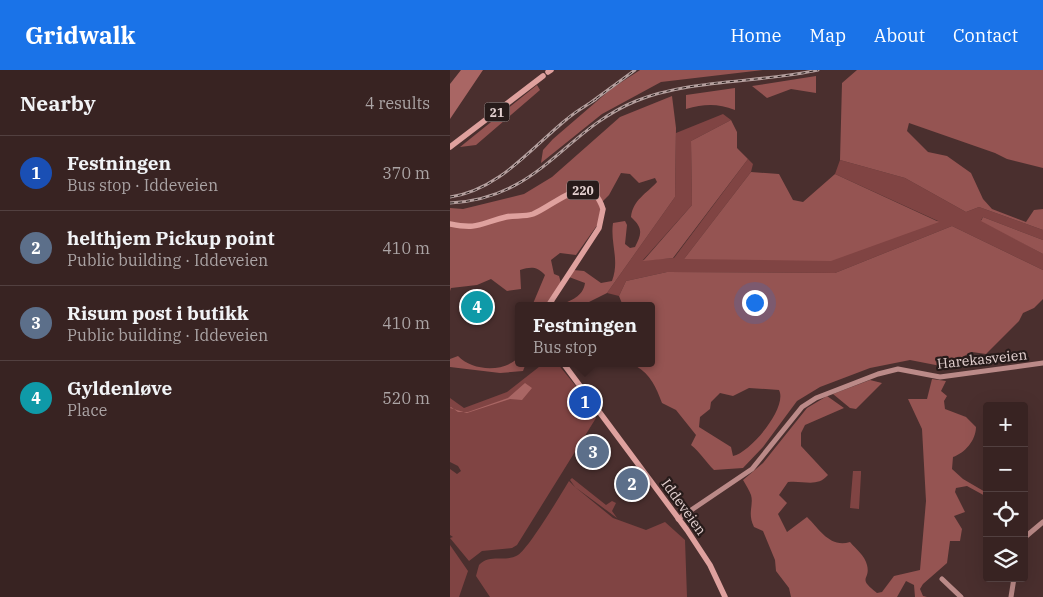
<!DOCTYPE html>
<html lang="en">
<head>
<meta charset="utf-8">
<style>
	:root { --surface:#382322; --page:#432f2f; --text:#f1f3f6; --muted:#aba4a5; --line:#524040; --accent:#1a73e8 }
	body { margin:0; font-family:"IBM Plex Serif",serif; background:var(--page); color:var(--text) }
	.controls { position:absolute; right:15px; bottom:15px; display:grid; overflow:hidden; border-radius:5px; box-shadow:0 5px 20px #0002 }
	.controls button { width:45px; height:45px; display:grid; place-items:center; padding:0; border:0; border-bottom:1px solid var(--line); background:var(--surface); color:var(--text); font:25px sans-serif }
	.you { position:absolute; left:304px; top:232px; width:18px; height:18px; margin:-12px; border:4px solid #fff; border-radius:50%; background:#1a73e8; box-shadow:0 0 0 8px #1a73e833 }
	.badge { display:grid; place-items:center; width:32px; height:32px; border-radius:50%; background:var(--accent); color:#fff; font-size:16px; font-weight:700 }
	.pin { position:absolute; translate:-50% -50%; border:2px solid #fff; box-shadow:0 1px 5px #0006 }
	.popup { position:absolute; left:65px; top:232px; width:140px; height:65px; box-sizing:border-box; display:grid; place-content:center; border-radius:5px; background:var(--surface); filter:drop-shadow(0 1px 4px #0005); font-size:16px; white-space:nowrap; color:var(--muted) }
	.popup b { font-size:19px; color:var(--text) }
	.popup::after { content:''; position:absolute; left:50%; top:100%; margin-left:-10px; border:10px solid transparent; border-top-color:var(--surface) }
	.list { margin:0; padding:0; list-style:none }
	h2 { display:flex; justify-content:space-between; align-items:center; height:65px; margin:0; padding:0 20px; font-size:21px }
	h2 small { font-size:16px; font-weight:400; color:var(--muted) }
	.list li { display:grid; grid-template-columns:32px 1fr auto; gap:15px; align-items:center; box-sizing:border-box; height:75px; padding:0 20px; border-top:1px solid var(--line) }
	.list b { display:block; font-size:19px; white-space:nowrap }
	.list p { margin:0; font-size:16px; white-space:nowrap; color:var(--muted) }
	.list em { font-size:16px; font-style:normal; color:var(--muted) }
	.icon { flex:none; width:28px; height:28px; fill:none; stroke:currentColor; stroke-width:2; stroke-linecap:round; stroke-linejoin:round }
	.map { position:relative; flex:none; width:593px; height:527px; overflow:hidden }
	header { display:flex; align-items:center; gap:30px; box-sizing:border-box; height:70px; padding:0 25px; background:var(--accent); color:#fff }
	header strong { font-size:24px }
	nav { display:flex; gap:28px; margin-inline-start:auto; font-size:18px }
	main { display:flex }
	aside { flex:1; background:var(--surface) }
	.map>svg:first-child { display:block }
	.green { fill:#804443 }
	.forest { fill:#955452; fill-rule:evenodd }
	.water { fill:#a96664 }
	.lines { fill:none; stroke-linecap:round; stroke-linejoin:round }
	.secondary { stroke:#bb8a88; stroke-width:5 }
	.primary { stroke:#dfa19e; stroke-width:5.5 }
	.rail-casing { stroke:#b49f9e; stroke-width:3 }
	.rail { stroke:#271b1a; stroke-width:1; stroke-dasharray:4; stroke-linecap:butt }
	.labels { text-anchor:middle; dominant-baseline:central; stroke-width:4.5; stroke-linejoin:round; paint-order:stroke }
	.shield { fill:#271b1a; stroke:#ab9a99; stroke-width:1 }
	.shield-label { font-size:12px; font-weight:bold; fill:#e3d1d0 }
	.street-label { font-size:14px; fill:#e3d1d0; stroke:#271b1a }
</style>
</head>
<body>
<header>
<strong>Gridwalk</strong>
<nav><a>Home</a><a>Map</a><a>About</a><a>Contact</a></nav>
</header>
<main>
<aside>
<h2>Nearby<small>4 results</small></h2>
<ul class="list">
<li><span class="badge" style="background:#1a4fb4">1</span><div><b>Festningen</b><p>Bus stop · Iddeveien</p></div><em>370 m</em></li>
<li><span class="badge" style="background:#5c6f8a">2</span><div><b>helthjem Pickup point</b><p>Public building · Iddeveien</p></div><em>410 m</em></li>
<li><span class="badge" style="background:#5c6f8a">3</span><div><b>Risum post i butikk</b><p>Public building · Iddeveien</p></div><em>410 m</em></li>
<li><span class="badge" style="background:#0f9aa8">4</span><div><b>Gyldenløve</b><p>Place</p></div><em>520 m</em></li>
</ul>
</aside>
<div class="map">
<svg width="593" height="527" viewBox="0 0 593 527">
	<rect width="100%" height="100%" fill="#4a2f2e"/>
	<path class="green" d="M273 44 281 50 241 71 242 135 193 190 224 188 298 89 303 94 301 102 234 189 488 151 385 104 390 90 455 108 516 142 529 137 593 160V170L533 147 531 150 593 184V200L502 156 385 203 217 202 176 211 169 226 157 223 225 127 226 63Z
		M94 293H107L129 320 146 348 67 475 62 478 32 481 19 491 0 468 3 467 0 465V399L7 404 11 401 8 396 0 392V328L14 338 57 322Z
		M403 401H411V404L409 439 400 438Z
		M122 408 156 435 162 431 166 433 162 441 167 448 125 417 163 448 196 460 215 452 235 470 237 527H40L26 506 29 495C40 483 55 493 68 485 79 478 111 424 119 411L125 417 120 410Z
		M0 475 18 501 9 527H0Z"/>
	<path class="forest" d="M190 0H313L211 12 152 44 91 93 93 80 103 69 161 19Z
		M407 0H593V98L557 89 545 83 459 53 457 61 478 82 497 86 521 103 533 129 542 139 576 152 584 140 593 139V160L529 137 516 142 455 108 390 90 392 13Z
		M366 6V23L341 19 317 28 302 16Z
		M87 15 90 20 26 75 10 77Z
		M285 18V40C267 33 254 34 236 39V25Z
		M222 26 226 58 225 127 157 223 131 236H109C121 230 133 227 135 213L119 207 123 200 134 201 151 213 162 211C170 190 160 173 163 153L175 151 177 155 175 174 180 178 185 177C192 163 193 158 181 147 183 130 196 124 207 112L205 108 189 113 180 104 171 103 159 125 152 132 148 154 126 185 110 183 101 190 104 204 109 206C113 218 110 221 104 231L108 236H82L95 205C86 196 81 197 70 200L71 219 57 221 41 209 27 215 1 218 0 221V138L13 139 74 124 102 107 170 47Z
		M281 50 287 62V78L298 89 223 188 193 191 242 135 241 71Z
		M301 102 329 104 343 130 353 132 385 104 489 152 381 191 234 189Z
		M533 147 593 170V184L531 151Z
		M502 156 593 200V229L584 238 573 243 569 251 536 284 522 282 508 289 506 299 460 290 420 298 370 317 347 331 313 377 293 398 264 400C256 392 250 382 241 375L246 365 226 340 212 333C206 317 201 305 186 296V293H201V236H173L169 226 176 211 217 202 385 203ZM299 318 329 320C338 337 301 382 283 386L281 377 249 357 250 347 260 339 261 332 270 323 283 326Z
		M8 286C22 301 54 303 69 287V293H76L73 301 50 303 0 297V289Z
		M482 309 496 311 491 321 497 326 494 331 495 339 516 347 526 357C526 370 515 383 503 387L502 399 513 409 537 423V427L517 416 506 418 505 422 515 442 504 446 512 459 510 471H500L497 493 473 514 470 519 473 526 477 527H465L464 515 456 511 447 527H341L339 518 326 501 325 490 313 461 304 457C297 443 304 435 301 425 299 420 296 415 293 410L313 393 357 338 377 326 394 338 355 355 351 363V376L378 405C367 418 353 410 338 412L329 425 337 433 328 444 337 462 357 447C370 460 380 478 400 472 406 479 415 486 417 495 421 511 406 507 427 523L432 522 444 506 470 500 476 431 472 359 458 329H477Z
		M420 310 432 313 406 339 400 338 383 324Z"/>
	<path class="water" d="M11 0H33L0 49V14Z
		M75 313 82 318 72 330 60 329 17 343 0 338 1 337 8 342H18L58 328Z"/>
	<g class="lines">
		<path class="secondary" d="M228 449 302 399 352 337 366 328 428 304 448 299 490 307 593 293
			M574 468 593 452
			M492 509 511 527
			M561 527 564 508"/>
		<path class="primary" d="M98 2 101 0
			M0 77 93 6
			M0 154C29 160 30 153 56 147 65 145 74 147 83 144 104 136 140 98 153 139L149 158 98 236
			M113 293 237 460 260 495 275 527"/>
		<defs>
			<path id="rail" d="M140 33 185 0
				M0 127C49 120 81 78 117 49 126 41 136 36 146 29
				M0 133C91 128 113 61 186 31 240 9 310 13 368 0"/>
		</defs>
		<use href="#rail" class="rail-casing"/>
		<use href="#rail" class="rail"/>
	</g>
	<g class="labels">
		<g class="shield">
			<rect x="34.5" y="32.5" width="25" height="19" rx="4"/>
			<rect x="117" y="110.5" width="32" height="19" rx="4"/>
		</g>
		<g class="shield-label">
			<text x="47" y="42">21</text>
			<text x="133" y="120">220</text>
		</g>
		<g class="street-label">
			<text transform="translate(532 289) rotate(-6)">Harekasveien</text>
			<text transform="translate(234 437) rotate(54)">Iddeveien</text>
		</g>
	</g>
</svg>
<div class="controls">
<button>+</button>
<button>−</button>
<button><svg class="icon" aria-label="locate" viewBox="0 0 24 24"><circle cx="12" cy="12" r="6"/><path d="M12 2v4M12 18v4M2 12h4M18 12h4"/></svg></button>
<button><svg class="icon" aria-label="layers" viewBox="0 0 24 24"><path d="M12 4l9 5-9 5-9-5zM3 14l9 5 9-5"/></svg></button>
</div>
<div class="you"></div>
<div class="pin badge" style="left:135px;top:332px;background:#1a4fb4">1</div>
<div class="popup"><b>Festningen</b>Bus stop</div>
<div class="pin badge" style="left:182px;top:414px;background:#5c6f8a">2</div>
<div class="pin badge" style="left:143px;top:382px;background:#5c6f8a">3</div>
<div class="pin badge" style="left:27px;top:237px;background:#0f9aa8">4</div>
</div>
</main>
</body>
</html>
